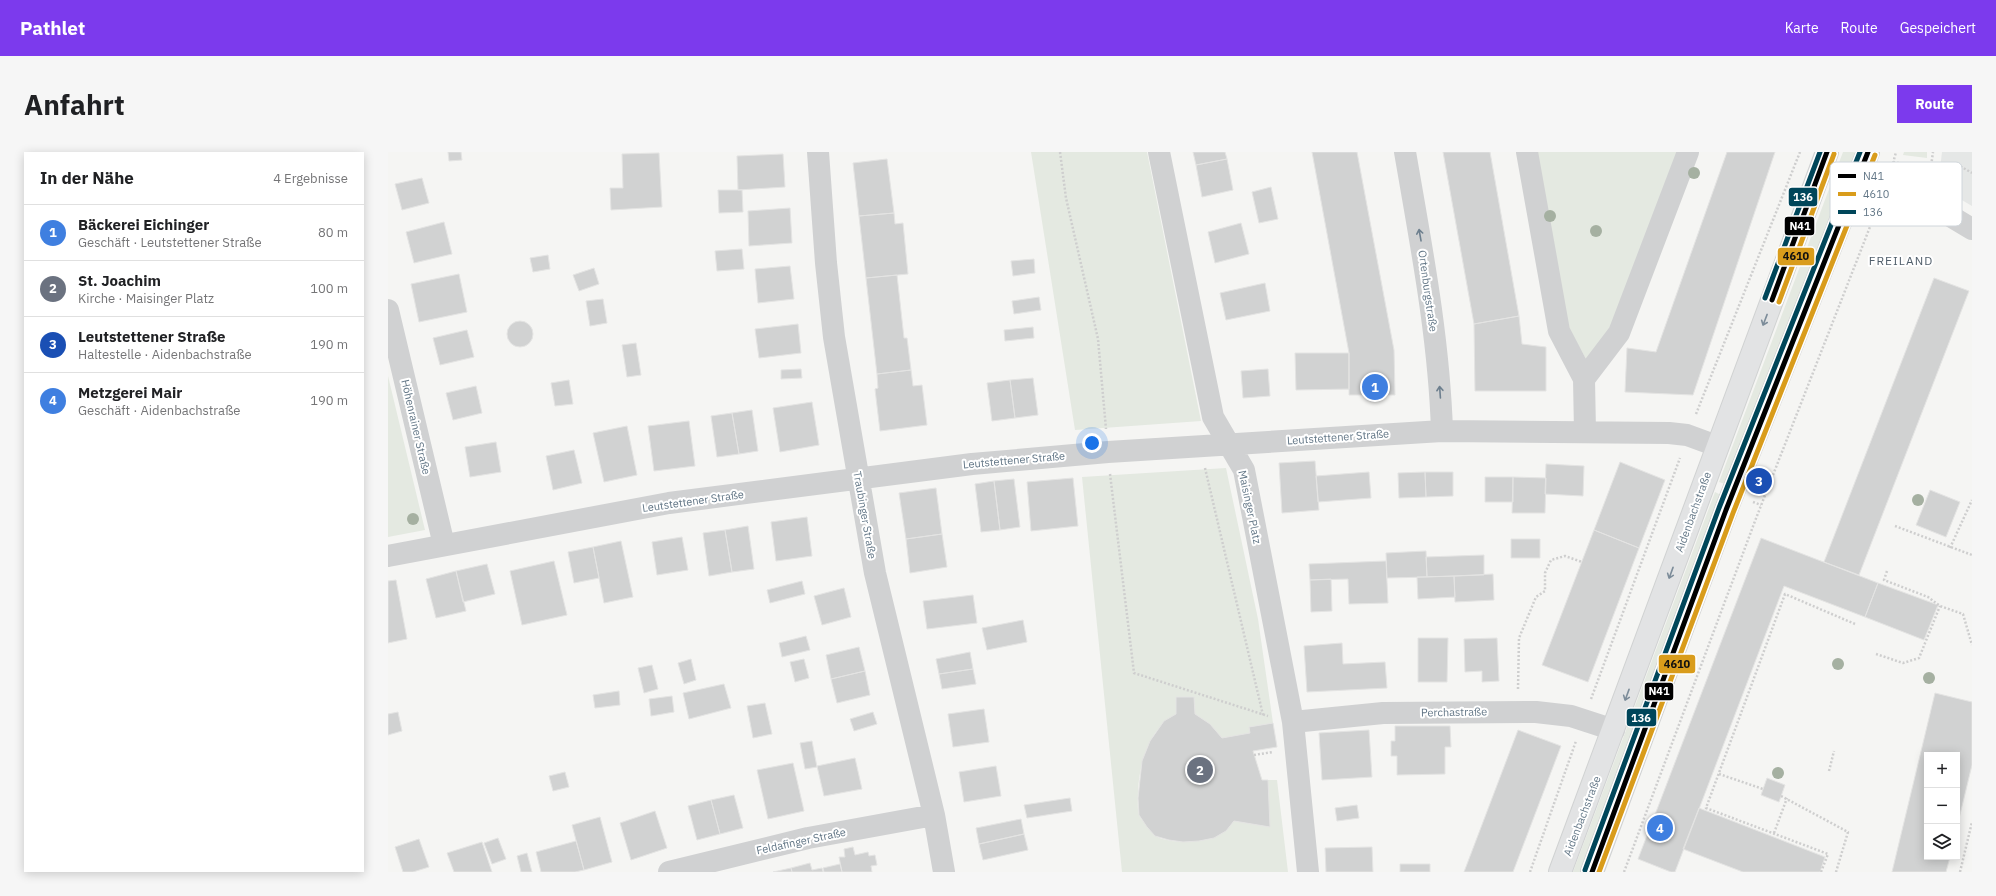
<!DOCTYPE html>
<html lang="de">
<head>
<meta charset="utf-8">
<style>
	:root { --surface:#fff; --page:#f6f6f6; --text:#202124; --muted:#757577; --line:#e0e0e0; --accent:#7c3aed }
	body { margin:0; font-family:"IBM Plex Sans",sans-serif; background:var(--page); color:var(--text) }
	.controls { position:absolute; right:12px; bottom:12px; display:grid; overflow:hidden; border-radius:0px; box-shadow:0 2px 10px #0003 }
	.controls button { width:36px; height:36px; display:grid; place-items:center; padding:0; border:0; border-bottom:1px solid var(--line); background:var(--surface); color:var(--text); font:20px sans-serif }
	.you { position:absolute; left:704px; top:291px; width:14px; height:14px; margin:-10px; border:3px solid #fff; border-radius:50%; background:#1a73e8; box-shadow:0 0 0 6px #1a73e833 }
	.badge { display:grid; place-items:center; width:26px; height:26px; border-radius:50%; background:var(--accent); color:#fff; font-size:13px; font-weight:700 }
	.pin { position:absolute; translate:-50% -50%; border:2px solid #fff; box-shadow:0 1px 4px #0006 }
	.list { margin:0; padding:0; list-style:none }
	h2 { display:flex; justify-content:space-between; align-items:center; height:52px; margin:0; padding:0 16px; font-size:17px }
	h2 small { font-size:13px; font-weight:400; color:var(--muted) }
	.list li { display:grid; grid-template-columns:26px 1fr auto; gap:12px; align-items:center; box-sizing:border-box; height:56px; padding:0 16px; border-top:1px solid var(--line) }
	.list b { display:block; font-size:15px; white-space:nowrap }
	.list p { margin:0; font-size:13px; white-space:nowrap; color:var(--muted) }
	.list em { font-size:13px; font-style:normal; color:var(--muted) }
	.icon { flex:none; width:22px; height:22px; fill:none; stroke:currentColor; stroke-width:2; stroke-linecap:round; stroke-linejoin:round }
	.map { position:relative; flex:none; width:1584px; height:720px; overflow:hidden; border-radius:0px }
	header { display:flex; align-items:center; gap:24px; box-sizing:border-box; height:56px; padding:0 20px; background:var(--accent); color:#fff }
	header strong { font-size:19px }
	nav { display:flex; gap:22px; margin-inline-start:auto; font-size:14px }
	.intro { display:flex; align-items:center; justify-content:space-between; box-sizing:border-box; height:96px; padding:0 24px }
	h1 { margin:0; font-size:28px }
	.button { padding:10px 18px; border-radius:0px; background:var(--accent); color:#fff; font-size:14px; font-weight:700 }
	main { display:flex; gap:24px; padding:0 24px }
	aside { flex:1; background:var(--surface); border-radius:0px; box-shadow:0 2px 10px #0003 }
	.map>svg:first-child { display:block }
	.built { fill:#e5e7e6 }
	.green { fill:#e4e9e1 }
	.building { fill:#d1d2d2; stroke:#e4e4e3 }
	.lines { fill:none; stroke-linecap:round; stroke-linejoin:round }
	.major-casing { stroke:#d0d2d2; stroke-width:24 }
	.path { stroke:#cecece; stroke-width:2.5; stroke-dasharray:2 2; stroke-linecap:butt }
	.minor { stroke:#d0d1d2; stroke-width:22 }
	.major { stroke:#e2e3e4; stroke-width:22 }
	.bus-1-casing { stroke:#fff; stroke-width:8 }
	.bus-2-casing { stroke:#fff; stroke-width:8 }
	.bus-3-casing { stroke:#fff; stroke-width:8 }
	.bus-1 { stroke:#000; stroke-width:5 }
	.bus-2 { stroke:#d99c1b; stroke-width:5 }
	.bus-3 { stroke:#00465a; stroke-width:5 }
	.tree { fill:#a5b0a1 }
	.oneway { stroke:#6d7f8e }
	.oneway2 { stroke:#7c8c99 }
	.labels { text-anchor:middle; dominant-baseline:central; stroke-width:4; stroke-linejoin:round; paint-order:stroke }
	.street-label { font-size:11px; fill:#627686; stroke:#fff }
	.neighbourhood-label { font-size:12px; letter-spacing:1px; fill:#515f6b; stroke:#fff }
	.key { fill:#fff; stroke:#d0d6db; stroke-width:1 }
	.key-label { font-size:11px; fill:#627686 }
	.line-badge { stroke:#fff; stroke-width:1.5 }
	.badge-label { font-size:11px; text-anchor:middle; font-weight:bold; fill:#fff }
	.pale-badge-label { font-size:11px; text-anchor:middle; font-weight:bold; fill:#111 }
</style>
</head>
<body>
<header>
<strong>Pathlet</strong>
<nav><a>Karte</a><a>Route</a><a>Gespeichert</a></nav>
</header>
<div class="intro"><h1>Anfahrt</h1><a class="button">Route</a></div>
<main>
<aside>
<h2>In der Nähe<small>4 Ergebnisse</small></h2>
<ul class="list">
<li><span class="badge" style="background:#3f7fe0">1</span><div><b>Bäckerei Eichinger</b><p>Geschäft · Leutstettener Straße</p></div><em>80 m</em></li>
<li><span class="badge" style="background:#6b7280">2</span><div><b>St. Joachim</b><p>Kirche · Maisinger Platz</p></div><em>100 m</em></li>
<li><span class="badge" style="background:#1a4fb4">3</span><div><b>Leutstettener Straße</b><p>Haltestelle · Aidenbachstraße</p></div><em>190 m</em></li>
<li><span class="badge" style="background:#3f7fe0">4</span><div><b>Metzgerei Mair</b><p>Geschäft · Aidenbachstraße</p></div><em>190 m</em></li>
</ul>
</aside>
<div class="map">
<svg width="1584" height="720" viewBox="0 0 1584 720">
	<rect width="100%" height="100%" fill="#f5f5f3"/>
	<path class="built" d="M1554 0H1584V54L1550 34Z"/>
	<path class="green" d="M643 0H759L813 269 687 278Z
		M1146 0H1292L1226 179 1199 209 1180 175Z
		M1455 0H1465L1470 2 1337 332 1331 330Z
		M1516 0H1539V6L1515 3Z
		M0 224 37 378 0 385Z
		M838 316 870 467 885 571 861 575 862 581 834 586 822 572 807 562 806 545H788V562C761 577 752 609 750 638 750 645 749 656 751 663 752 667 758 671 760 675 763 678 765 682 768 684 778 690 793 690 804 689 823 689 835 684 846 669L881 675 880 628H889L900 720H734L694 325Z
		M1327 340 1333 343 1198 709 1193 720H1185Z"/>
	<path class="building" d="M60 0H73L74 8 61 9Z
		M805 0H837L839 7 808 13Z
		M924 0H969L1006 198 1007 243H961V201Z
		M1055 0H1102L1131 164 1086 172Z
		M1339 0H1387L1305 243 1237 240 1239 196 1268 200Z
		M271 1 274 55 223 58 222 36H235L234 2Z
		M395 2 397 35 350 38 349 4Z
		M499 7 506 61 471 64 465 11Z
		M839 7 845 38 814 45 808 13Z
		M34 26 41 51 14 58 7 32Z
		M883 35 890 67 871 71 864 40Z
		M330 38H354L355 60 331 61Z
		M402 56 404 91 361 94 360 59Z
		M506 61 507 72 515 71 520 122 478 126 471 64Z
		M56 70 64 102 26 111 18 80Z
		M853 71 861 102 827 111 820 80Z
		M354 97 356 117 329 119 327 99Z
		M160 103 162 117 145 120 142 106Z
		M646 107 647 121 625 124 623 109Z
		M402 114 406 147 370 151 367 117Z
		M206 116 211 132 191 139 185 123Z
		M71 122 79 160 31 170 23 132Z
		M509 123 516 186H519L523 218 489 222 478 126Z
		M1546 126 1581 139 1471 423 1436 410Z
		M877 131 882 159 838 168 832 141Z
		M651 145 653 158 626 162 624 149Z
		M215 147 219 171 202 174 198 149Z
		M1131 164 1134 192 1158 195V239H1087L1086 172Z
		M119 182a13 13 0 1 1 26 0a13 13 0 1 1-26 0Z
		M410 172 413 201 371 206 367 177Z
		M645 175 646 186 617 189 616 178Z
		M79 178 86 205 52 213 45 186Z
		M248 191 253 223 239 225 234 193Z
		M907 201H961V237L908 238Z
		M413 217 414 226 393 227V218Z
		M880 217 882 244 855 246 853 219Z
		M523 218 525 234 534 233 539 273 492 279 487 237 490 236 489 222Z
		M645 226 650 263 627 266 622 228Z
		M181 228 185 252 167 254 163 231Z
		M622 228 627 266 604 269 599 231Z
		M88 234 94 261 65 268 58 241Z
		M424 250 431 293 392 300 385 256Z
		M364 258 370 299 351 302 344 261Z
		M344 261 351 302 329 305 323 264Z
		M301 269 307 314 266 319 260 274Z
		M239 274 249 323 216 330 205 281Z
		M108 290 113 320 82 325 77 295Z
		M186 298 194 331 165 338 158 304Z
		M927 309 931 358 894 361 891 311Z
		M1232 310 1277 328 1251 396 1206 378Z
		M1158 312 1196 314 1195 344 1157 342Z
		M981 320 983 346 930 350 928 324Z
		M1037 320H1065V344L1038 345Z
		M1037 320 1038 345 1011 346 1010 321Z
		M1097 325H1125V350H1097Z
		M1125 325 1158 326 1157 361H1124Z
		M685 326 690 374 643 379 639 330Z
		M626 327 632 375 612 378 606 329Z
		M606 329 612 378 593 380 587 332Z
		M548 336 554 382 518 387 511 341Z
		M1542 338 1572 350 1558 385 1528 373Z
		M419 365 424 404 388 409 383 370Z
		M360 374 366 417 344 420 337 378Z
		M337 378 344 420 321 424 315 381Z
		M1206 378 1251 396 1200 530 1154 513Z
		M554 382 559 415 522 421 518 387Z
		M294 385 300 418 269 423 264 390Z
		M1373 386 1490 431 1477 465 1396 434 1287 720H1283L1250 707Z
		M1123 387H1152V406H1123Z
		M233 389 245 445 216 451 205 395Z
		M205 395 211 426 186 431 180 400Z
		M1038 399 1039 425 999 426 998 401Z
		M1096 403V423L1039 425 1038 405Z
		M166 409 179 463 134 473 122 419Z
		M998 409 1000 451 961 452 960 427 922 428 921 412Z
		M99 412 107 442 75 450 68 419Z
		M68 419 78 459 48 466 38 427Z
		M1105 422 1106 448 1067 450 1066 424Z
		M1066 424 1067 445 1030 447 1029 425Z
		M943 427 944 459 923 460 922 428Z
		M8 428 19 487 0 491V429Z
		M414 429 417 442 382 451 379 438Z
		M1490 431 1550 453 1536 488 1477 465Z
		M456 436 463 465 434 473 426 444Z
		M585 443 589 471 539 477 535 449Z
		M635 468 639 490 599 498 594 476Z
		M418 484 422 498 394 505 391 491Z
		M1030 486H1060L1059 530H1030Z
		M1109 486 1111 529 1094 530V519L1077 520 1076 487Z
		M954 491 955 512 997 510 999 536 919 540 916 494Z
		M471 495 477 519 443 527 438 503Z
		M582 500 585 517 551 522 548 507Z
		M303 507 308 528 296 532 290 511Z
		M416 507 421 526 407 530 402 510Z
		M264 513 270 537 256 541 250 516Z
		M585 517 588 532 554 537 551 522Z
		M477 519 482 543 449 551 443 527Z
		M336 532 343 556 301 567 295 541Z
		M231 539 232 553 207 556 205 543Z
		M1547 541 1584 550V613L1569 675V603H1539V705H1562L1558 720H1504Z
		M284 544 286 560 263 564 261 547Z
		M788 545H806L807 562 822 572 834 586 862 581 861 575 885 571 889 595 865 599 874 628H880L882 675 846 669 838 679 826 686 811 689 795 690 781 688 767 684 759 675 751 663 750 646 754 609 762 589 776 569 788 562Z
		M377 551 384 582 365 586 359 554Z
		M596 557 601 590 565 595 560 562Z
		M10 560 14 579 0 583V562Z
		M485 560 489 572 466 579 462 567Z
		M1007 574H1062L1063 595H1057V622L1009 623V604H1003V589H1007Z
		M981 578 984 625 934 628 931 581Z
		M1130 578 1173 594 1125 720H1076Z
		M424 589 429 615 417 617 412 591Z
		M467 606 474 637 436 644 429 614Z
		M405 611 416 659 380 667 369 618Z
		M608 614 613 644 576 650 571 620Z
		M177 620 181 635 165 639 161 624Z
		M1379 626 1397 633 1391 650 1373 643Z
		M346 643 355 676 332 682 323 648Z
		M682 646 684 659 639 666 636 653Z
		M323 648 332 682 309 688 300 654Z
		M969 653 971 666 949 669 947 656Z
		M1311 656 1437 705 1432 720H1355L1295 697Z
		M267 659 279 696 243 708 232 671Z
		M212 665 224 710 196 718 184 673Z
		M633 667 636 682 591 692 588 676Z
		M636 682 640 698 595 708 591 692Z
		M110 686 118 707 104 712 96 691Z
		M31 687 41 715 25 720H15L7 695Z
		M188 689 196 718 187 720H153L148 700Z
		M94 690 104 720H66L59 701Z
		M465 695 467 703 480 700 481 704 487 703 489 713 483 714 484 720H454L451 705H457L456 697Z
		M984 695 985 720H938L937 696Z
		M139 701 144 720H133L129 704Z
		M422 711 424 718 434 716 435 720H404L403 716Z
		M452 712 454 720H436L435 716Z
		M1012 712H1042V720H1012Z
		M403 716 404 720H385Z"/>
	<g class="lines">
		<defs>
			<path id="major" d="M1172 720 1439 0
				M1204 720 1338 358 1480 0"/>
		</defs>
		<use href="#major" class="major-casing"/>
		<path class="path" d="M672 0 678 46 710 187 718 277
			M1505 10 1542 16 1572 14 1584 21
			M1504 15 1508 0
			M1541 29 1545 0
			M1308 262 1412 0
			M817 316 875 563
			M722 322 746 521 880 564
			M1365 350 1373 353
			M1507 374 1584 403
			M1562 396 1584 348
			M1499 419 1496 428 1540 445 1552 454 1575 462 1584 493
			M1488 502 1515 511 1531 506 1552 454
			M1130 537 1131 486 1148 445 1157 439V421L1163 408 1177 404 1194 410
			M1203 547 1292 306
			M866 603 885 600
			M1441 619 1446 599
			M1331 622 1375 637
			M1393 644 1460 680 1448 720
			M1386 681 1399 646
			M1142 720 1188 589
			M1236 720 1367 369 1489 57
			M1433 720 1440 702 1318 656 1397 442 1467 472
			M1572 720 1584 670"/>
		<path class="minor" d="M430 0 438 111 446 185 487 421 546 663 556 720
			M771 0 825 265 856 318 905 570 920 720
			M1017 0C1033 93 1051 185 1054 279
			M1139 0 1171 179 1196 227 1197 280
			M1471 25 1554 59 1584 77
			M0 158 56 393
			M1196 227 1231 181 1300 0
			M0 404 281 351 584 312 720 300 1054 279 1281 281 1299 283 1329 294
			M905 570 995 561 1148 560 1183 564 1226 578
			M281 720 420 686 546 663"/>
		<use href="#major" class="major"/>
		<defs>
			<path id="bus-1" d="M1384 148 1439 0
				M1204 720 1338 358 1480 0"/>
			<path id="bus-2" d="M1391 150 1446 2
				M1211 720 1345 361 1487 3"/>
			<path id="bus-3" d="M1377 146 1432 0
				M1197 718 1331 356 1472 0"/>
		</defs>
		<use href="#bus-1" class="bus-1-casing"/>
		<use href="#bus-2" class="bus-2-casing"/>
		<use href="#bus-3" class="bus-3-casing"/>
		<use href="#bus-1" class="bus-1"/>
		<use href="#bus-2" class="bus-2"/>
		<use href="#bus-3" class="bus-3"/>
	</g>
	<g class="tree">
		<circle cx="1306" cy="21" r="6"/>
		<circle cx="1162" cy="64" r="6"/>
		<circle cx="1208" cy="79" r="6"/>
		<circle cx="1530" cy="348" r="6"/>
		<circle cx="25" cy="367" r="6"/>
		<circle cx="1450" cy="512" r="6"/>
		<circle cx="1541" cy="526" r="6"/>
		<circle cx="1390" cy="621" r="6"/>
	</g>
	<defs><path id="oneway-shaft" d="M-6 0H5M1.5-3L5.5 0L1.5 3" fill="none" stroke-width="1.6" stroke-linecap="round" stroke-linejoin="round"/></defs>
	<g class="oneway">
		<use href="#oneway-shaft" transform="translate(1032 83) rotate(-100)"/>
		<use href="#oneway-shaft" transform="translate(1052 240) rotate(-94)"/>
	</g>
	<g class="oneway2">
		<use href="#oneway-shaft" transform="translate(1377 168) rotate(111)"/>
		<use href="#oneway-shaft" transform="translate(1283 421) rotate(110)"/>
		<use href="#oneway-shaft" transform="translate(1239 543) rotate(110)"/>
	</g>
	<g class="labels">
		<g class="street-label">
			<text transform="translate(1040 139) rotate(82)">Ortenburgstraße</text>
			<text transform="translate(28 275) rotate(77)">Höhenrainer Straße</text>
			<text transform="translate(950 285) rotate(-4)">Leutstettener Straße</text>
			<text transform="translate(626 308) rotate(-5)">Leutstettener Straße</text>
			<text transform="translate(305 349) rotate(-8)">Leutstettener Straße</text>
			<text transform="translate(862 355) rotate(78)">Maisinger Platz</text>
			<text transform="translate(1305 360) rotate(-70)">Aidenbachstraße</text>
			<text transform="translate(477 363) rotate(80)">Traubinger Straße</text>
			<text transform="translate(1066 560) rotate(-1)">Perchastraße</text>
			<text transform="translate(1194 664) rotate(-69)">Aidenbachstraße</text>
			<text transform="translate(413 689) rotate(-12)">Feldafinger Straße</text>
		</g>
		<g class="neighbourhood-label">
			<text x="1513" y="108">FREILAND</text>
		</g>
	</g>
	<rect x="1442" y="10" width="132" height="64" rx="6" class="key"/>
	<rect x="1450" y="22" width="18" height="4" fill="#000"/>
	<rect x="1450" y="40" width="18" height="4" fill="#d99c1b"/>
	<rect x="1450" y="58" width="18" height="4" fill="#00465a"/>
	<g class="key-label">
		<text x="1475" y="28">N41</text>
		<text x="1475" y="46">4610</text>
		<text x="1475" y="64">136</text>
	</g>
	<g class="line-badge">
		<rect x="1400" y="35" width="30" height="20" rx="4" fill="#00465a"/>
		<rect x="1396" y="64" width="31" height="20" rx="4" fill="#000"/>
		<rect x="1389" y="95" width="38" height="19" rx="4" fill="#d99c1b"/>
		<rect x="1270" y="502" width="38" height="20" rx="4" fill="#d99c1b"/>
		<rect x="1256" y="530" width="30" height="19" rx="4" fill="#000"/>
		<rect x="1238" y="556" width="31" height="19" rx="4" fill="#00465a"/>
	</g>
	<g class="badge-label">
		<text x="1415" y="49">136</text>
		<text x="1412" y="78">N41</text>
		<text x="1271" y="543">N41</text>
		<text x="1253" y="570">136</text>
	</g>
	<g class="pale-badge-label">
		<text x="1408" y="108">4610</text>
		<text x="1289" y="516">4610</text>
	</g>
</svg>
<div class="controls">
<button>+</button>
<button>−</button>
<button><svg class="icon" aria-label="layers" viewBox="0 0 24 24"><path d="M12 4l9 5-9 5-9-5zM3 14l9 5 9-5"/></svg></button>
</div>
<div class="you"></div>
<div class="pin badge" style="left:987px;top:235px;background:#3f7fe0">1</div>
<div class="pin badge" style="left:812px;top:618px;background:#6b7280">2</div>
<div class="pin badge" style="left:1371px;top:329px;background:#1a4fb4">3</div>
<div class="pin badge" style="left:1272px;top:676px;background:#3f7fe0">4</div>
</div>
</main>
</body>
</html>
